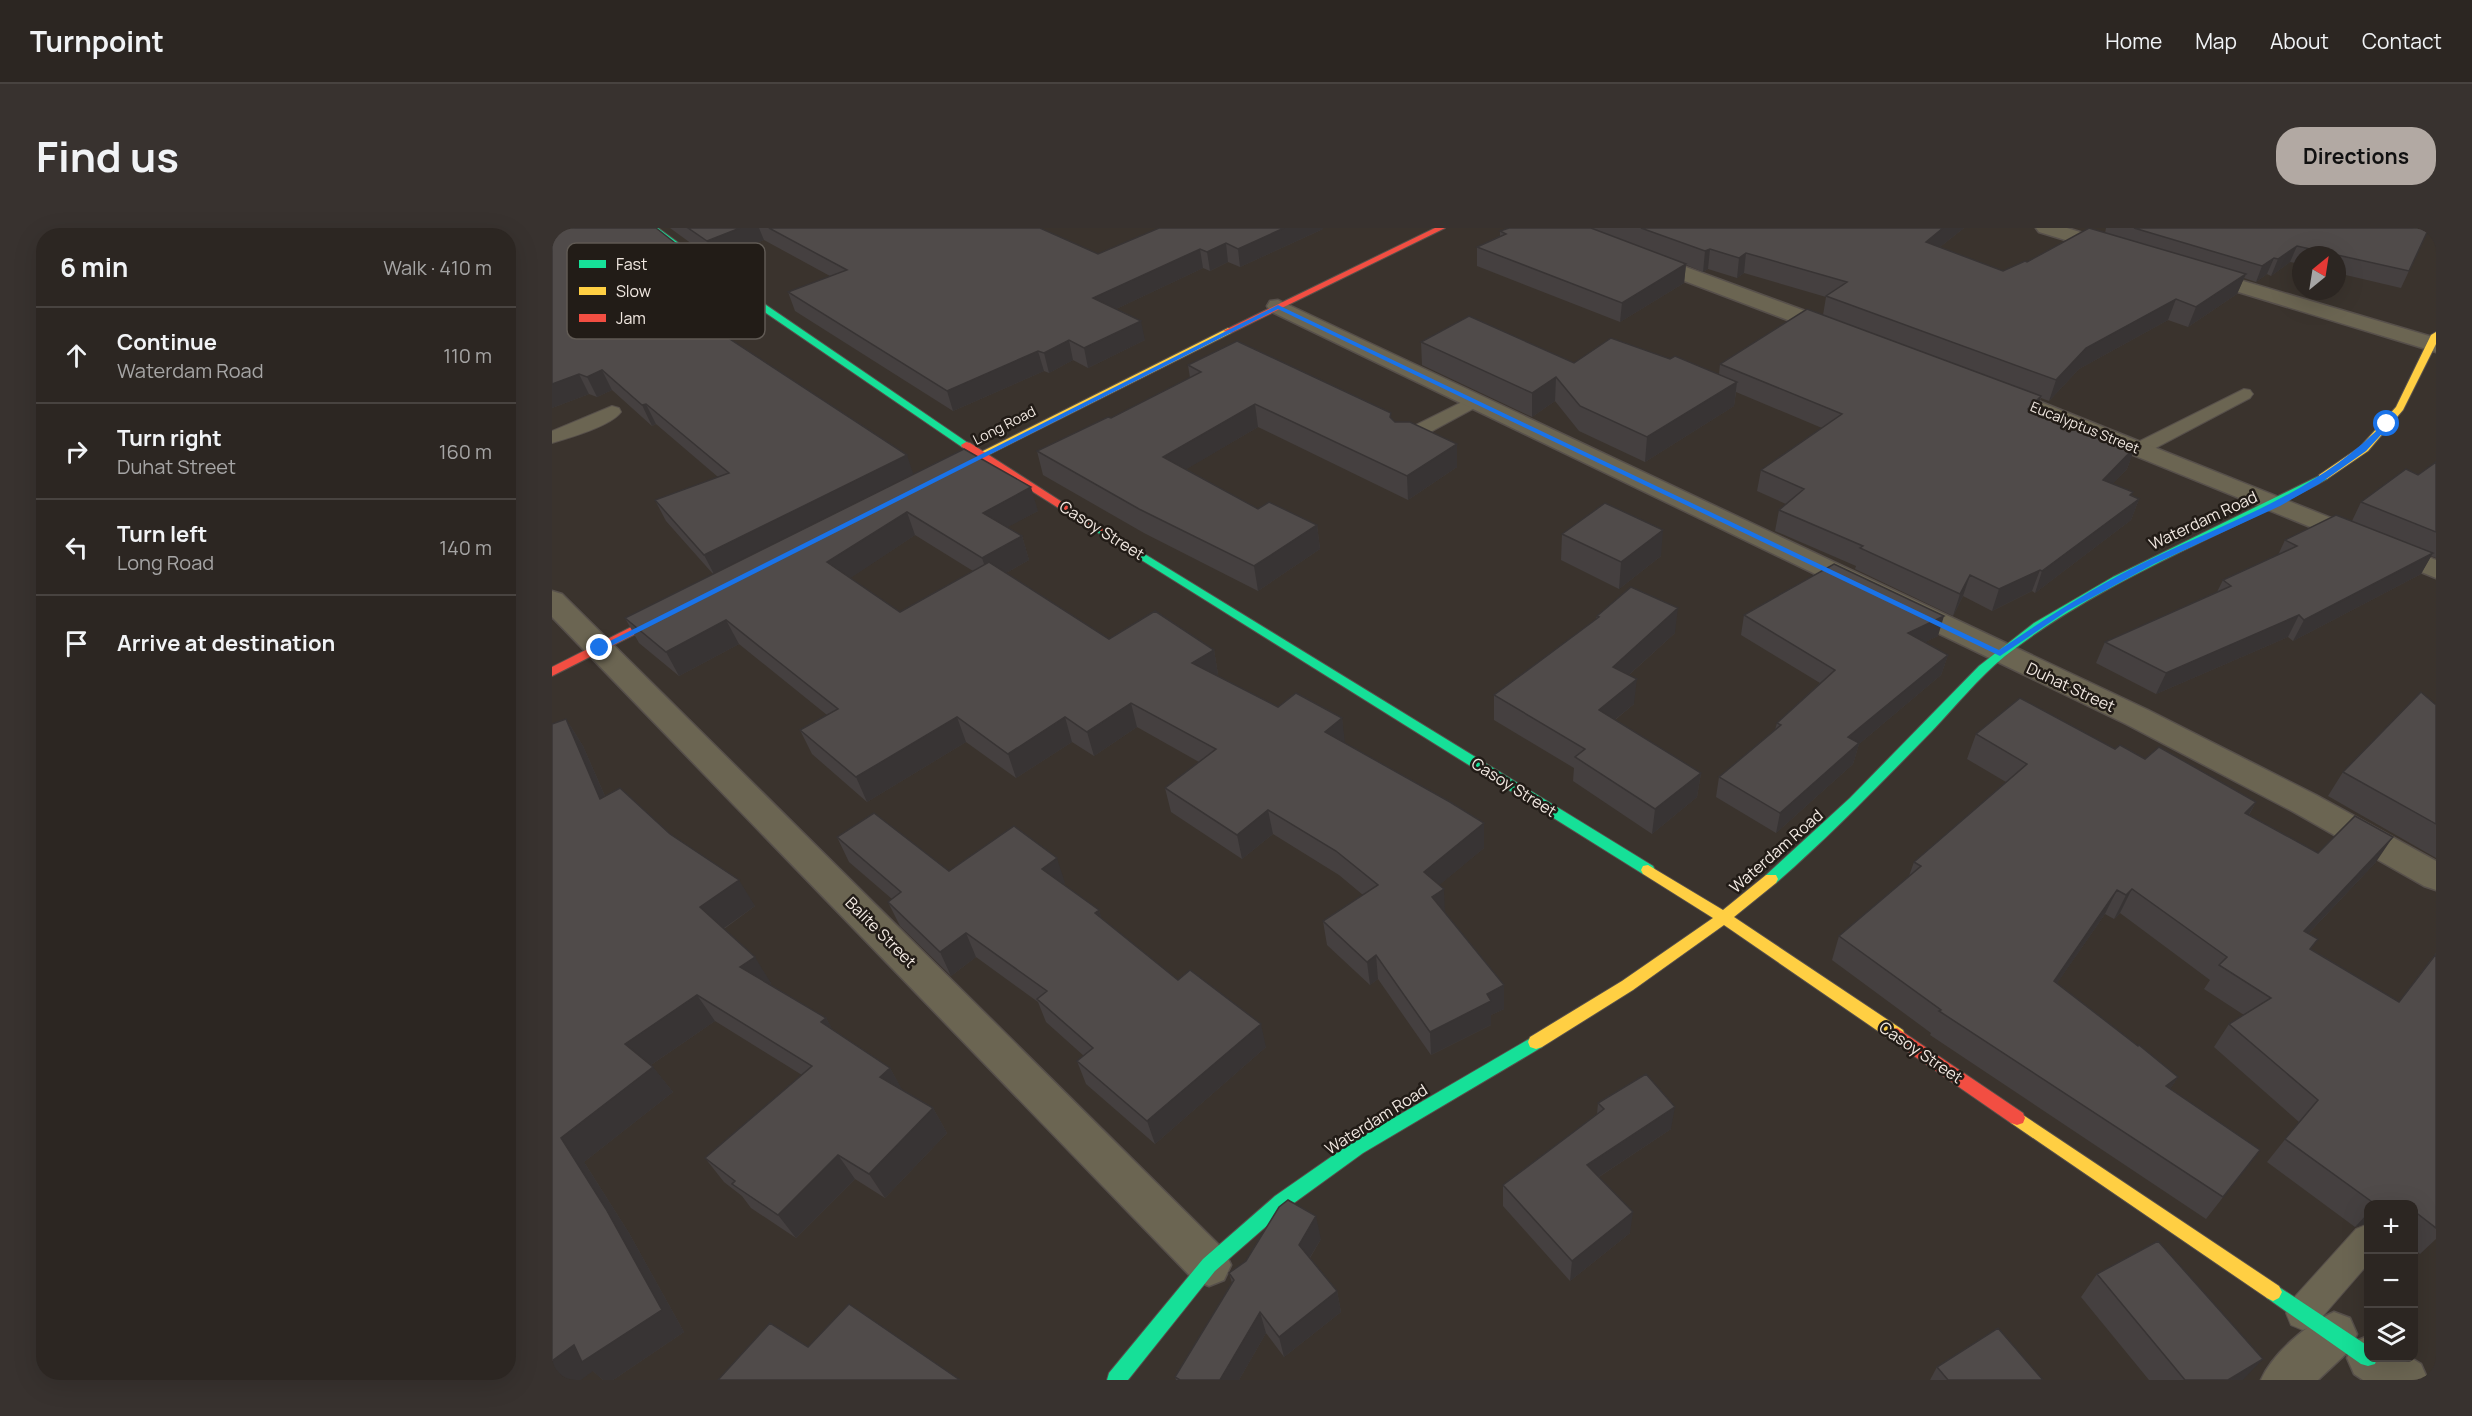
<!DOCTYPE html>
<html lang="en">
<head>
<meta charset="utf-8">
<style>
	:root { --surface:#2c2622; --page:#38322f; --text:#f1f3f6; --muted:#a6a5a5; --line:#484340; --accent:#b2a9a3 }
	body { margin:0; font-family:Manrope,sans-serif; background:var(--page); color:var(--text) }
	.controls { position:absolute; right:18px; bottom:18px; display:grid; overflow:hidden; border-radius:12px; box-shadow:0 6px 24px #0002 }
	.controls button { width:54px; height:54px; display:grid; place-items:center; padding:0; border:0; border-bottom:2px solid var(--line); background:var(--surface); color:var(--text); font:30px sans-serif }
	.compass { position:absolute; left:1740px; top:18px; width:54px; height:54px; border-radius:50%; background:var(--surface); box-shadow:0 6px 24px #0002; rotate:30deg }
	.stop { position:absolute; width:18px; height:18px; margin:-14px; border:4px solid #1a73e8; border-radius:50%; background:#fff }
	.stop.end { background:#1a73e8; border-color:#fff; box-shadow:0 2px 6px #0008 }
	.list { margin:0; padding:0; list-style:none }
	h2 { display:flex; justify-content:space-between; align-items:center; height:78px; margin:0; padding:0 24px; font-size:26px }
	h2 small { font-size:20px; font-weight:400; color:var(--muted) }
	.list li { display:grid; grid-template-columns:39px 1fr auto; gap:18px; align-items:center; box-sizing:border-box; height:96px; padding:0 24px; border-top:2px solid var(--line) }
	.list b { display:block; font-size:22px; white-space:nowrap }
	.list p { margin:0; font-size:20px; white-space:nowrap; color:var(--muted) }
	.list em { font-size:20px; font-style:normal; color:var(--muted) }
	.icon { flex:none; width:33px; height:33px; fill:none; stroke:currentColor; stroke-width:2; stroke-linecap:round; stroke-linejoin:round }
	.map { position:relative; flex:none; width:1884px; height:1152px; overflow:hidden; border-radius:24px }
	header { display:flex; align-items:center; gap:36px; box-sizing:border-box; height:84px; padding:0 30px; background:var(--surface); border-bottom:2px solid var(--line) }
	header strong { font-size:28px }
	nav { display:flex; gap:33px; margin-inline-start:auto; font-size:21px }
	.intro { display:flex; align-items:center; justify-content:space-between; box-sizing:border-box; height:144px; padding:0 36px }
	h1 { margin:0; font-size:42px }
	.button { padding:15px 27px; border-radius:24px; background:var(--accent); color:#111; font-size:21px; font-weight:700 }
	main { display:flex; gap:36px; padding:0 36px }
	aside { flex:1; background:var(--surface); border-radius:24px; box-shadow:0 6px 24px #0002 }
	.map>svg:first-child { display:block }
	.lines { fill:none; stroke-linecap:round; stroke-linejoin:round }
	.lane-casing { stroke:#57504b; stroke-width:2 }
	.street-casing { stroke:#57504b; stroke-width:3 }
	.fast-casing { stroke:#57504b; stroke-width:2 }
	.slow-casing { stroke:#57504b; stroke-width:2 }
	.jam-casing { stroke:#57504b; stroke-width:2 }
	.lane { fill:#6b6552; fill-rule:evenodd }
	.street { fill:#6b6552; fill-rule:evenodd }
	.fast { fill:#16e098; fill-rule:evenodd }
	.slow { fill:#ffcf43; fill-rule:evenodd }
	.jam { fill:#f24e42; fill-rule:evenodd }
	.wall { fill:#454040; fill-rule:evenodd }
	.shaded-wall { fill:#383434 }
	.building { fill:#504b4a; stroke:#383434; stroke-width:1.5 }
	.route { fill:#1a73e8 }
	.labels { text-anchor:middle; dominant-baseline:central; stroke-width:5; stroke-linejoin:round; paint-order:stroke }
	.far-street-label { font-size:14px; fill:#f2e9e2; stroke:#221c17 }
	.street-label { font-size:16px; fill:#f2e9e2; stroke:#221c17 }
	.key { fill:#221c17; stroke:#605a54; stroke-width:1.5 }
	.key-label { font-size:16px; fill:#f2e9e2 }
</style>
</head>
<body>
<header>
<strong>Turnpoint</strong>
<nav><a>Home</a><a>Map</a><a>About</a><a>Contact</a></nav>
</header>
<div class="intro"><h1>Find us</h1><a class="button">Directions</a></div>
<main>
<aside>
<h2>6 min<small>Walk · 410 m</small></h2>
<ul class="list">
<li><svg class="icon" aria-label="ahead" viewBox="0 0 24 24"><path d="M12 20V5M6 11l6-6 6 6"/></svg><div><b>Continue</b><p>Waterdam Road</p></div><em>110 m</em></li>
<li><svg class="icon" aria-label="right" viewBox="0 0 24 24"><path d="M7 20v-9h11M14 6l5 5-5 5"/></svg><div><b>Turn right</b><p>Duhat Street</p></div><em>160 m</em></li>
<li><svg class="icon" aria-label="left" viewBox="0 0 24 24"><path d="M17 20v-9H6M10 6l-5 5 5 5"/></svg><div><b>Turn left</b><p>Long Road</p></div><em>140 m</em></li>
<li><svg class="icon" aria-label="arrive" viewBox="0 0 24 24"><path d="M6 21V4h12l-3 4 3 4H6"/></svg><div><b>Arrive at destination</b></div></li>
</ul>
</aside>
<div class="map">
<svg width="1884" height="1152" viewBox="0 0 1884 1152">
	<rect width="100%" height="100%" fill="#3a332d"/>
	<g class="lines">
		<defs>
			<path id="lane" d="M1692 161 1698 162 1701 166 1698 170 1594 225H1580L1577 221 1580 217Z
				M922 168 928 169 931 173 928 177 858 215H844L841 211 844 207Z
				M60 178 67 180 69 184C59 198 17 210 0 215V203Z
				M1816 996V1036L1763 1097 1751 1102 1739 1097 1734 1085 1739 1073 1804 1001Z"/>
			<path id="street" d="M1000 0H1028L1294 98 1297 103 1294 108 1286 110 1278 108 1003 4Z
				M1484 0H1515L1570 17 1573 21 1570 25 1563 27 1487 4Z
				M1644 39 1884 110V124L1637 49 1634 45 1637 41Z
				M726 72 1596 482 1764 567 1884 633V662L1872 658 1740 583 1574 496 718 83 715 78 718 73Z
				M1444 156 1884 332V350L1436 168 1432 163 1436 158Z
				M0 363 10 366 672 1022 679 1037 672 1052 657 1058 642 1052 0 389Z
				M1782 1084 1798 1090 1805 1106 1798 1122 1766 1152H1709C1720 1126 1756 1095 1782 1084Z
				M1816 1108V1130H1859L1869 1136 1876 1152H1811L1802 1146 1795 1130 1802 1114Z"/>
			<path id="fast" d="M97 0H106L173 49 419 217 418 219H410L167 53Z
				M1771 246 1775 247V251C1667 310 1550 352 1453 428 1426 450 1404 478 1380 503 1329 555 1279 607 1224 655H1214L1212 651 1214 647 1298 570 1427 438 1482 395 1561 349Z
				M547 298 1101 638 1103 642 1101 646H1091L543 303V299Z
				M984 807 990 809 992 814 990 819 811 925 735 980 663 1043 576 1152H555L557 1145 651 1031 723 968 799 915Z
				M1721 1055 1816 1118V1130H1825L1823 1136 1816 1138 1809 1136 1715 1070 1712 1064 1715 1058Z"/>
			<path id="slow" d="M676 100 679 101V105L418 236H410L409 234Z
				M1884 104V116L1851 182 1816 223 1775 251H1767V247L1808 219 1844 179 1879 107Z
				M1096 637 1171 682 1214 647H1224L1226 651 1224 655 1182 689 1351 802 1353 807 1351 812 1345 814 1339 812 1172 697 1081 762 990 819 984 821 978 819 976 814 978 809 1070 753 1161 690 1091 646 1089 642 1091 638Z
				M1465 883 1727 1058 1730 1064 1727 1070 1721 1073 1715 1070 1459 895 1457 890 1459 885Z"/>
			<path id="jam" d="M883 0H893L679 105 671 103Z
				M414 214 418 215 552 301 551 303H543L410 219 409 217Z
				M119 379 123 380 125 383 123 386 0 448V439Z
				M1345 800 1471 885 1473 890 1471 895 1465 897 1459 895 1339 812 1337 807 1339 802Z"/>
		</defs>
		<use href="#lane" class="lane-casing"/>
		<use href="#street" class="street-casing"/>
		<use href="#fast" class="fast-casing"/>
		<use href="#slow" class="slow-casing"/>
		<use href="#jam" class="jam-casing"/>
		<use href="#lane" class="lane"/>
		<use href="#street" class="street"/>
		<use href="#fast" class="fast"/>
		<use href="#slow" class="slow"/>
		<use href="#jam" class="jam"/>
	</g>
	<path class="wall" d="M0 0 140 41 115 51 127 71 124 75 361 246 486 283 455 299 470 308 477 332 454 345 557 411 662 422 666 446 664 447 726 479 790 490 792 515 932 620 887 657 893 685 952 781 939 787V797L879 827 826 751 818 757 775 717 771 693 811 667 787 647 721 606 690 631 619 584 613 560 647 534 585 499 542 528 520 514 464 550 414 514 315 574 260 526 248 502 275 487 187 416 127 448 87 415 73 390 161 346 114 293 103 272 166 249 104 196 100 198 60 162 45 169 37 166 0 180ZM363 307 421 343 348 384 298 350Z
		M118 0H488L546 26 771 1 688 39 676 34 658 43 651 40 564 81 593 112 536 140 521 132 497 145 492 143 401 183 243 83 236 64 278 48 212 12 162 32Z
		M957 0H1412L1388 19 1451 43 1553 5 1554 0H1877L1849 60 1785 45V27H1749V36L1738 34 1719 48 1715 46 1704 54 1692 50 1685 66 1636 99 1616 92 1527 141 1497 173 1489 170 1484 184 1583 219 1575 241 1560 256 1587 271 1579 292 1483 365 1480 363 1440 383 1411 368 1401 388 1303 341 1304 338 1223 303 1227 282 1234 276 1205 263 1209 242 1270 200 1184 164 1182 178 1093 234 1027 203 1003 173 980 189 870 137 869 114 1022 135 1118 131 1167 146 1168 136 1271 87 1274 69 1192 45 1185 50 1156 41 1151 44 1134 37 1132 55 1068 94 925 38V19L948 8V3Z
		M636 137 839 185V191L843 194 905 239 856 272 706 199 634 241 706 281 765 297 768 321 706 363 592 305 491 247 485 223 559 190 638 150Z
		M1884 234V330L1879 328 1869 346 1741 413 1736 409 1604 466 1544 435 1553 414 1665 364 1671 352 1726 327 1733 312 1800 293 1809 274 1866 247Z
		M1010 306 1109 328 1067 361 1009 332Z
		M1192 387 1386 408 1373 414 1396 427 1389 447 1307 516 1301 536 1224 605 1164 569 1167 549 1223 502 1225 495 1268 455 1189 407Z
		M1045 388 1123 405 1077 447 1082 476 1063 492 1149 545 1145 569 1100 606 1021 553 1022 540 942 492V467L1044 391Z
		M1884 477V630L1776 568 1791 544Z
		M14 491 31 518 53 568 118 606 203 678 172 701 219 755 217 756 274 790 280 801 338 840 350 862 381 880 395 905 333 970 303 951 244 1010 199 980 190 968 172 954 153 930 250 847 163 793 99 837 121 864 32 934 77 1005 132 1104 61 1152H51L41 1143Z
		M1424 506 1563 521 1593 531 1704 574 1697 587 1766 625 1824 634 1757 705 1759 721 1847 774 1884 725V1011L1868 1026 1862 1021V976H1816V995L1803 999 1715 934 1747 894 1662 819 1677 796 1692 787 1652 761 1658 752 1568 685 1562 691 1553 686 1505 755 1626 849 1618 861 1708 922 1654 991 1378 807 1379 805 1280 732 1287 708 1357 648 1362 634 1454 554 1415 531Z
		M285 609 397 643 513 655 511 656 547 682 549 690 626 752 714 819 603 916 534 856 525 833 532 828 494 794 486 774 424 729 399 748 348 698 336 674 340 671 297 634Z
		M1046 875 1119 901 1047 949 1078 1005 1018 1053 951 978V957L1045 886Z
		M769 1011 758 1030 785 1063 789 1084 732 1129 714 1105 687 1152H624L623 1149 680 1055 677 1045Z
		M1545 1046 1691 1152H1597L1529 1069Z
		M1385 1139 1491 1152H1378Z"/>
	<path class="shaded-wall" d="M188 0H207L212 12 162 32 155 13Z
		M732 0H771V1L688 39 686 21Z
		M1391 0H1412L1369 34 1374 14Z
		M674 15 676 34 658 43 655 24Z
		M1745 18 1738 34 1719 48 1726 31Z
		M648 21 651 40 545 90 541 70Z
		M1158 21 1156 41 1151 44 1153 23Z
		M132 22 140 41 101 56 92 37Z
		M1194 25 1192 45 1185 50 1187 30Z
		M1722 30 1715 46 1704 54 1710 38Z
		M1134 36 1132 55 1068 94 1070 75Z
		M1694 46 1685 66 1636 99 1644 79Z
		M118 52 127 71 118 85 109 66Z
		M1624 71 1616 92 1527 141 1497 173 1504 152 1534 120Z
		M589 93 593 112 536 140 532 120Z
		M517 112 521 132 497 145 492 125Z
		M486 123 492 143 401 183 395 163Z
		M50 142 60 162 45 169 35 149Z
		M27 146 37 166 0 180V156Z
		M1004 149 1003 173 980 189V165Z
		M1185 154 1182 178 1093 234 1095 209Z
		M1489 168 1483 189 1476 181Z
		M94 176 104 196 100 198 90 177Z
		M703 176 706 199 616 252 611 229Z
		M905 216V239L856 272 855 248Z
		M1583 219 1575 241 1544 273 1551 252Z
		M355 227 362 248 163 348 152 327Z
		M479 259 486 283 439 308 431 285Z
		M1581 264 1575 279 1587 271 1579 292 1483 365 1490 343Z
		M355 284 363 307 285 359 275 334Z
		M765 297 768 321 706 363 702 338Z
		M1111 302 1109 328 1067 361 1069 334Z
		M470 308 477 332 438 354 430 330Z
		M1881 325 1869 346 1741 413 1752 392Z
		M1488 342 1480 363 1440 383 1447 361Z
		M1418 347 1411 368 1401 388 1408 366Z
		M1126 380 1123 405 1059 463 1061 439Z
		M1747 387 1736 409 1604 466 1614 445Z
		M1392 388 1386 408 1350 425 1356 405Z
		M174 392 187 416 127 448 114 424Z
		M662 422 666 446 645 459 640 435Z
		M1396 427 1389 447 1307 516 1301 536 1224 605 1228 585 1296 509Z
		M1085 451 1082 476 1045 506 1047 482Z
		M579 475 585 499 542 528 535 504Z
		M405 489 414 514 315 574 304 549Z
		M513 489 520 514 464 550 456 526Z
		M790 490 793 514 776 529 773 504Z
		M14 491 31 518 66 598 48 571Z
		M1149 545 1145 569 1100 606 1103 581Z
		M1704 574 1690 598 1693 585Z
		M716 582 721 606 690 631 685 607Z
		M932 595V620L873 669 872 644Z
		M1841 609 1824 634 1736 727 1752 703Z
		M505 630 513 655 499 666 490 641Z
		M187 652 203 678 165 705 148 679Z
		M892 661 893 685 880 669Z
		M1580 661 1568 685 1562 691 1574 667Z
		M1565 662 1553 686 1490 777 1502 753Z
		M547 682 554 706 543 685Z
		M414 705 424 729 399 748 388 724Z
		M824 727 826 751 818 757 815 734Z
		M203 729 219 755 204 765 188 739Z
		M952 757V781L939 787V797L879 827 878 804 935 766Z
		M145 767 163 793 93 841 73 816Z
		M274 790 289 816 269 794Z
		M709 796 714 819 603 916 595 893Z
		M101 839 121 864 32 934 77 1005 132 1104 61 1152H51L41 1143 29 1152H0L9 910Z
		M338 840 352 865 328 849Z
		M1626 849 1611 872 1614 858Z
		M1123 879 1119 901 1033 958 1035 937Z
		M381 880 395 905 333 970 317 946Z
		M286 927 303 951 244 1010 226 987Z
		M1839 973 1835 976H1826Z
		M1081 984 1078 1005 1018 1053 1020 1033Z
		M1816 985V995L1803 999Z
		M764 988 769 1011 752 1039 747 1017Z
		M785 1063 789 1084 732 1129 727 1109Z
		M708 1084 714 1105 687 1152H668Z
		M1711 1131 1691 1152H1676Z"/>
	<path class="building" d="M0 0H104L132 22 92 37 118 52 109 66 355 227 152 327 103 272 177 245 94 176 90 177 50 142 35 149 27 146 0 156Z
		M136 0H188L155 13Z
		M217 0H488L546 26 607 0H732L686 21 674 15 655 24 648 21 541 70 589 93 532 120 517 112 492 125 486 123 395 163 236 64 295 42Z
		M957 0H1039L1134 36 1070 75 925 19 954 6 948 3Z
		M1089 0H1391L1374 14 1451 43 1473 33 1475 34 1537 0 1694 46 1644 79 1624 71 1534 120 1504 152 1274 68 1295 54 1194 25 1187 30 1158 21 1153 23Z
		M1582 0H1877L1857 43 1745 18 1726 31 1722 30 1710 38Z
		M1255 81 1489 168 1476 181 1583 219 1551 252 1581 264 1578 267 1587 271 1490 343 1488 342 1447 361 1418 347 1408 366 1308 320 1311 318 1227 282 1252 261 1209 242 1290 186 1168 136Z
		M917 88 1022 135 1059 110 1118 131 1123 128 1185 154 1095 209 1028 178 1004 149 980 165 869 114Z
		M685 113 839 185 838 189 843 194H858L905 216 855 248 703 176 611 229 706 281 717 274 765 297 702 338 587 281 485 223 556 189 559 190 649 144 636 137Z
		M412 221 479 259 431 285 470 308 430 330 355 284 275 334 348 384 437 334 557 411 603 383 662 422 640 435 726 479 744 465 790 490 773 504 898 574 932 595 872 644 892 661 880 669 952 757 935 766 939 773 878 804 824 727 815 734 771 693 826 657 784 623 716 582 685 607 613 560 664 521 579 475 535 504 513 489 456 526 405 489 304 549 248 502 286 481 174 392 114 424 73 390Z
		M1884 234V304L1809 274 1854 241 1866 247Z
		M1053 275 1111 302 1069 334 1010 306Z
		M1784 287 1881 325 1752 392 1747 387 1614 445 1553 414 1679 358 1671 352 1745 318 1733 312Z
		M1282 336 1392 388 1356 405 1396 427 1296 509 1307 515 1228 585 1167 549 1229 497 1225 495 1283 442 1192 387Z
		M1079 359 1126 380 1061 439 1085 451 1047 482 1149 545 1103 581 1023 529 1033 521 942 467 1047 389 1045 388Z
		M1869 464 1884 477V596L1791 544Z
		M1468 470 1563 521 1568 517 1593 531 1607 519 1704 574 1693 585 1766 625 1803 588 1841 609 1752 703 1766 711 1758 721 1847 774 1884 726V1000L1862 983V976H1839V973L1823 976 1733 911 1766 872 1677 796 1719 770 1667 737 1675 729 1580 661 1574 667 1565 662 1502 753 1586 818 1587 817 1626 849 1614 858 1708 922 1671 969 1387 783 1389 782 1287 708 1369 638 1362 634 1475 536 1424 506Z
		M14 491 48 571 68 560 118 606 187 652 148 679 203 729 188 739 274 790 269 794 338 840 328 849 381 880 317 946 286 927 226 987 180 956 183 953 153 930 260 838 145 767 73 816 101 839 9 910 54 981 110 1082 30 1134 22 1117 0 1133V496Z
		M322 585 397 643 462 598 505 630 490 641 547 682 543 685 626 752 638 742 709 796 595 893 525 833 541 820 485 771 495 763 414 705 388 724 336 674 349 664 285 609Z
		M1094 846 1123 879 1035 937 1081 984 1020 1033 951 957 1052 881 1046 875Z
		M736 972 764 988 747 1017 785 1063 727 1109 708 1084 668 1152H628L623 1149 682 1052 677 1045 694 1033 727 979Z
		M1606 1013 1711 1131 1676 1152H1633L1545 1046Z
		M297 1076 408 1152H166L218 1095 256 1119Z
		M1446 1100 1491 1152H1396L1385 1139Z"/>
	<path class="route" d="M726 77 1447 422C1496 389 1546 356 1599 331 1681 292 1769 262 1833 194L1839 196 1814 223 1767 256 1728 278 1602 336 1515 383 1448 428 726 81 51 422 44 420Z"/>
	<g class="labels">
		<g class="far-street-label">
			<text transform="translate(452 197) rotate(-27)">Long Road</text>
			<text transform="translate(1533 199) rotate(22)">Eucalyptus Street</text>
		</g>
		<g class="street-label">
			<text transform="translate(1651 292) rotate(-25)">Waterdam Road</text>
			<text transform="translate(550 302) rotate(32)">Casoy Street</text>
			<text transform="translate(1519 459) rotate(25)">Duhat Street</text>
			<text transform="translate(962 559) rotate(32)">Casoy Street</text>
			<text transform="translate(1224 623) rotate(-41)">Waterdam Road</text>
			<text transform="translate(329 704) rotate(45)">Balite Street</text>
			<text transform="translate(1369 824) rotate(34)">Casoy Street</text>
			<text transform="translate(824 891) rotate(-32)">Waterdam Road</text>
		</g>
	</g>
	<rect x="15" y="15" width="198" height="96" rx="9" class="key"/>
	<rect x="27" y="32" width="27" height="8" fill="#16e098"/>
	<rect x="27" y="59" width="27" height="8" fill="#ffcf43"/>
	<rect x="27" y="86" width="27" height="8" fill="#f24e42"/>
	<g class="key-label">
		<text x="64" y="42">Fast</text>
		<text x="64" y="69">Slow</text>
		<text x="64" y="96">Jam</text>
	</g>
</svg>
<div class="controls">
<button>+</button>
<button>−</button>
<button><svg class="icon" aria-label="layers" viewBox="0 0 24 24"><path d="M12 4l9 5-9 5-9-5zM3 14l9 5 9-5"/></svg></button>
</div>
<svg class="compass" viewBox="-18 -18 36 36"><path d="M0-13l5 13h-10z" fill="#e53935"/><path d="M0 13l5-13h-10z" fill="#a6a5a5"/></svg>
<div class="stop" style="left:1835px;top:196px"></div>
<div class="stop end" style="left:48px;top:420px"></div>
</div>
</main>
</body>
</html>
